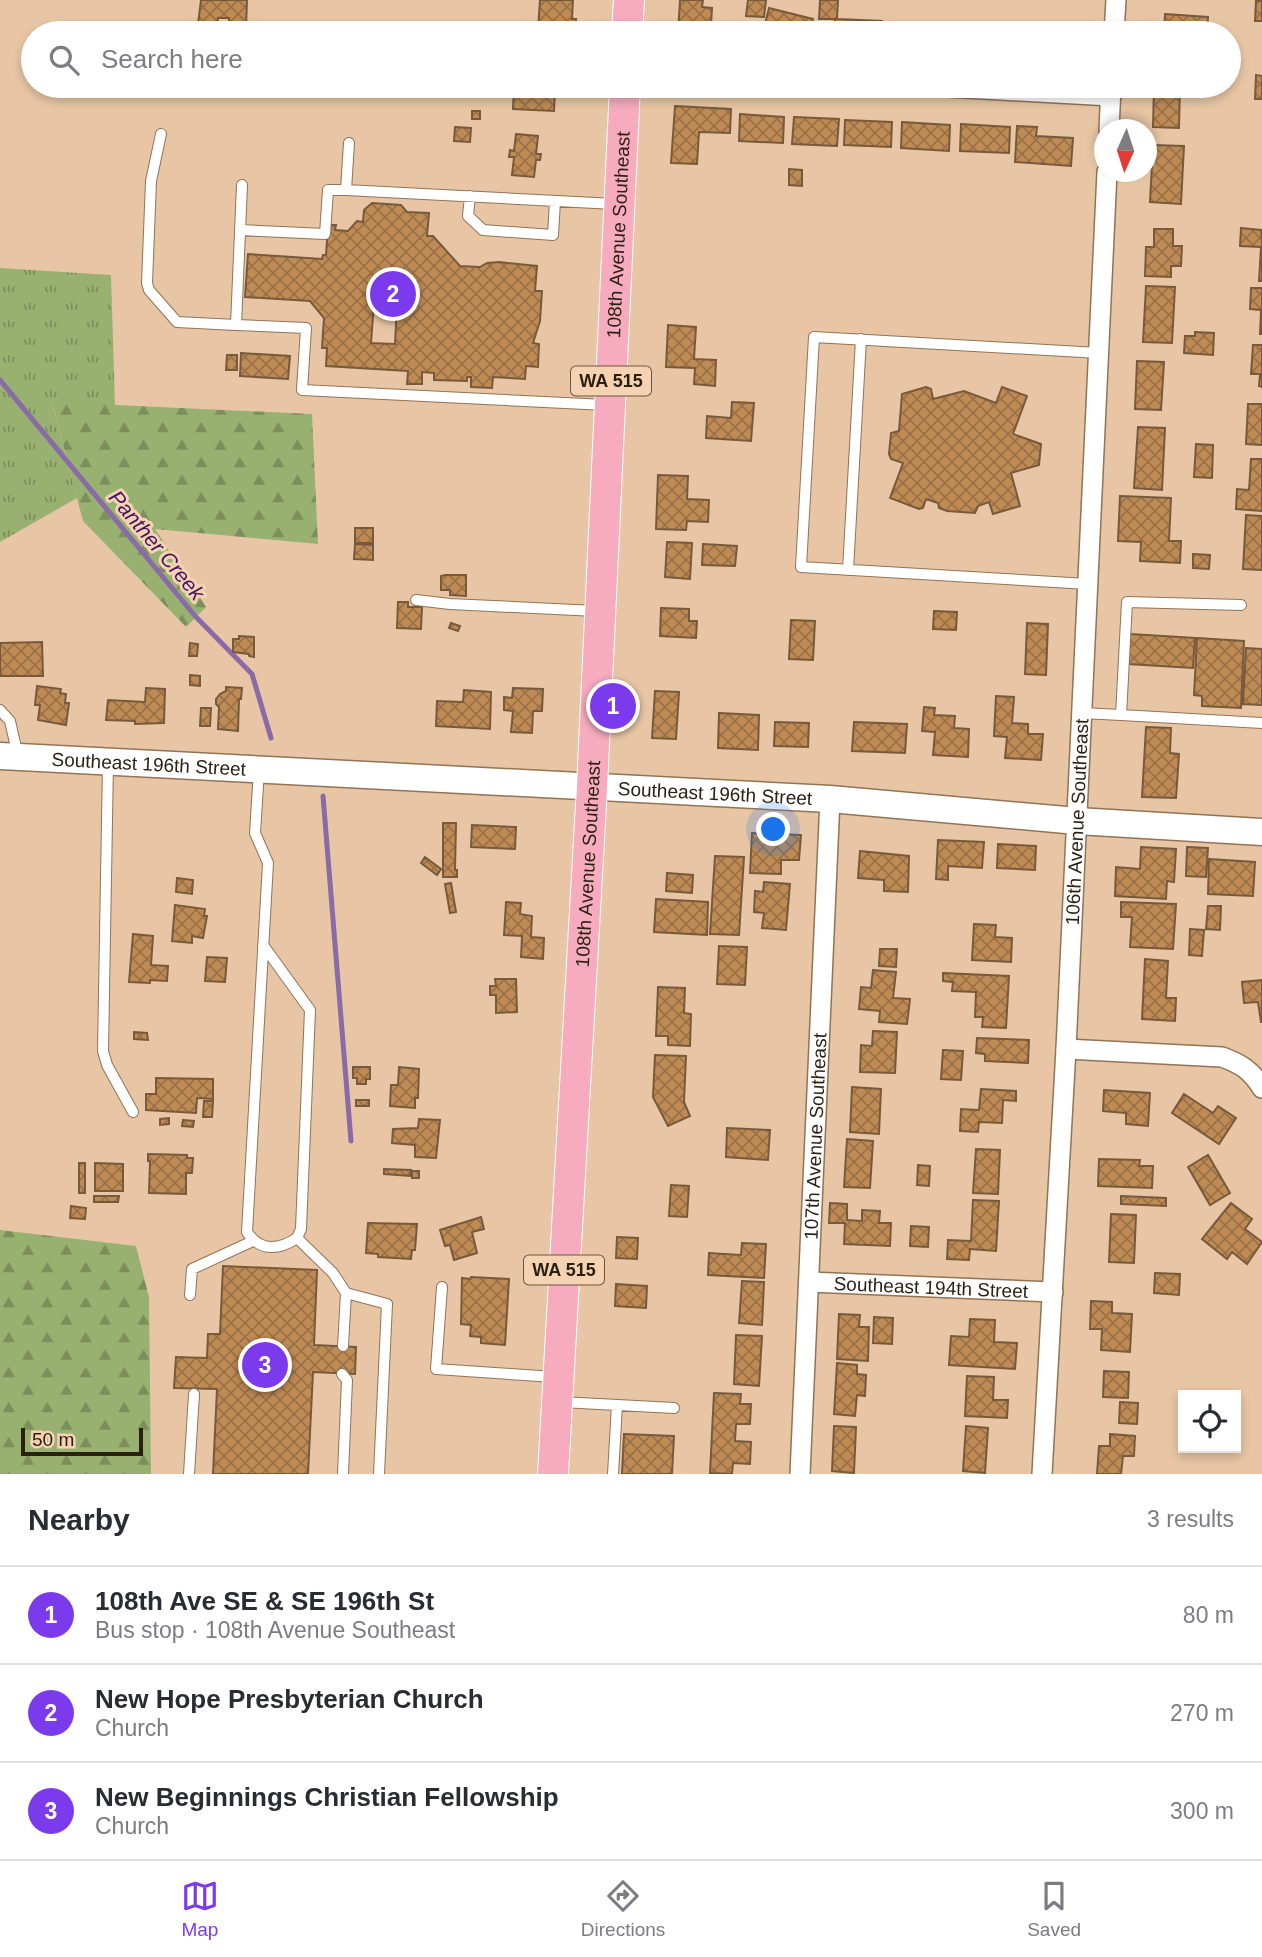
<!DOCTYPE html>
<html lang="en">
<head>
<meta charset="utf-8">
<style>
	:root { --surface:#fff; --page:#f2f2f3; --text:#2b2b33; --muted:#7c7c81; --line:#e1e1e2; --accent:#7c3aed }
	body { margin:0; font-family:Arial,sans-serif; background:var(--page); color:var(--text) }
	.controls { position:absolute; right:21px; bottom:21px; display:grid; overflow:hidden; border-radius:0px; box-shadow:0 4px 10px #0003 }
	.controls button { width:63px; height:63px; display:grid; place-items:center; padding:0; border:0; border-bottom:2px solid var(--line); background:var(--surface); color:var(--text); font:35px sans-serif }
	.compass { position:absolute; left:1094px; top:119px; width:63px; height:63px; border-radius:50%; background:var(--surface); box-shadow:0 4px 10px #0003; rotate:183deg }
	.scale { position:absolute; left:21px; bottom:18px; width:122px; box-sizing:border-box; padding-left:7px; border:4px solid #2b1f12; border-top:0; font-size:19px; line-height:24px; white-space:nowrap; color:#2b1f12; -webkit-text-stroke:5px #f5d3b2; paint-order:stroke }
	.you { position:absolute; left:774px; top:830px; width:24px; height:24px; margin:-18px; border:5px solid #fff; border-radius:50%; background:#1a73e8; box-shadow:0 0 0 10px #1a73e833 }
	.badge { display:grid; place-items:center; width:46px; height:46px; border-radius:50%; background:var(--accent); color:#fff; font-size:23px; font-weight:700 }
	.pin { position:absolute; translate:-50% -50%; border:4px solid #fff; box-shadow:0 2px 7px #0006 }
	.list { margin:0; padding:0; list-style:none }
	h2 { display:flex; justify-content:space-between; align-items:center; height:91px; margin:0; padding:0 28px; font-size:30px }
	h2 small { font-size:23px; font-weight:400; color:var(--muted) }
	.list li { display:grid; grid-template-columns:46px 1fr auto; gap:21px; align-items:center; box-sizing:border-box; height:98px; padding:0 28px; border-top:2px solid var(--line) }
	.list b { display:block; font-size:26px; white-space:nowrap }
	.list p { margin:0; font-size:23px; white-space:nowrap; color:var(--muted) }
	.list em { font-size:23px; font-style:normal; color:var(--muted) }
	.icon { flex:none; width:38px; height:38px; fill:none; stroke:currentColor; stroke-width:2; stroke-linecap:round; stroke-linejoin:round }
	.map { position:relative; flex:none; width:1262px; height:1474px; overflow:hidden }
	.search { position:absolute; background:var(--surface); box-shadow:0 4px 10px #0003; left:21px; right:21px; top:21px; height:77px; display:flex; align-items:center; gap:18px; box-sizing:border-box; padding:0 24px; border-radius:38px; color:var(--muted); font-size:26px }
	.sheet { height:385px; background:var(--surface) }
	nav { display:flex; justify-content:space-around; align-items:center; box-sizing:border-box; height:98px; border-top:2px solid var(--line); background:var(--surface); font-size:19px; color:var(--muted) }
	nav a { display:grid; justify-items:center; gap:4px }
	nav .on { color:var(--accent) }
	.map>svg:first-child { display:block }
	.grass { fill:url(#grass-tufts) }
	.forest { fill:url(#forest-firs) }
	.lines { fill:none; stroke-linecap:round; stroke-linejoin:round }
	.stream { stroke:#896ba7; stroke-width:5 }
	.building { fill:url(#building-cross-hatch); stroke:#775a3c; stroke-width:2; fill-rule:evenodd }
	.lane-casing { stroke:#927354; stroke-width:12 }
	.street-casing { stroke:#927354; stroke-width:22 }
	.secondary-casing { stroke:#927354; stroke-width:29 }
	.primary-casing { stroke:#fff; stroke-width:32 }
	.lane { stroke:#fff; stroke-width:10 }
	.street { stroke:#fff; stroke-width:19 }
	.secondary { stroke:#fff; stroke-width:26 }
	.primary { stroke:#f6abbe; stroke-width:30 }
	.labels { text-anchor:middle; dominant-baseline:central; stroke-width:6; stroke-linejoin:round; paint-order:stroke }
	.shield { fill:#f5d3b2; stroke:#685542; stroke-width:2 }
	.shield-label { font-size:18px; font-weight:bold; fill:#2b1f12 }
	.street-label { font-size:19px; fill:#2b1f12; stroke:#f5d3b2 }
	.water-label { font-size:21px; font-style:italic; fill:#401660; stroke:#f5d3b2 }
</style>
</head>
<body>
<div class="map">
<svg width="1262" height="1474" viewBox="0 0 1262 1474">
	<defs>
		<pattern id="grass-tufts" width="24" height="20" patternUnits="userSpaceOnUse" patternTransform="scale(1.75)"><rect width="24" height="20" fill="#98b170"/><path d="M3 7l-1-3M5 7V3M7 7l1-3M15 17l-1-3M17 17v-4M19 17l1-3" fill="none" stroke="#7c8f5b"/></pattern>
		<pattern id="forest-firs" width="22" height="20" patternUnits="userSpaceOnUse" patternTransform="scale(1.75)"><rect width="22" height="20" fill="#98b170"/><path d="M5 1l3.5 6h-7zM16 11l3.5 6h-7z" fill="#7c8f5b"/></pattern>
		<pattern id="building-cross-hatch" width="8" height="8" patternUnits="userSpaceOnUse" patternTransform="scale(1.75)"><rect width="8" height="8" fill="#bf8b55"/><path d="M0 0l8 8M0 8l8-8" fill="none" stroke="#9b7145"/></pattern>
	</defs>
	<rect width="100%" height="100%" fill="#e8c6a5"/>
	<path class="grass" d="M0 268 111 275 115 406 52 403 77 498 0 542Z"/>
	<path class="forest" d="M52 402 312 414 318 544 155 529 206 607 186 627 83 521Z
		M0 1230 136 1246 149 1297 151 1474H0Z"/>
	<g class="lines">
		<path class="stream" d="M0 380 196 617 252 674 271 738
			M323 796 351 1141"/>
	</g>
	<path class="building" d="M201 0H247L246 28 229 27V18H218L217 26 198 24Z
		M540 0H573L572 19H576L575 31 538 30Z
		M680 0H703L702 7 712 8 711 25H701V33H678Z
		M748 0H766L764 17 746 16Z
		M820 0H838L837 19 882 21 881 33H834L835 19H819Z
		M1256 1H1262V21H1255Z
		M769 8 813 19 809 33 763 32Z
		M1165 14 1208 17 1207 33H1164Z
		M890 22 943 24V33H889Z
		M957 24 1003 25V33H956Z
		M507 25V33H498V26Z
		M1022 26 1070 29V33H1021Z
		M1256 75 1262 76V99H1255Z
		M514 86H542V92H555L554 111 513 109Z
		M1154 86H1180L1179 128 1153 127Z
		M675 106 731 109 730 133 699 132 697 164 671 163Z
		M472 111H480V119H472Z
		M740 114 784 117 783 143 739 141Z
		M794 117 839 119 837 146 792 144Z
		M845 120 892 122 891 147 844 145Z
		M902 122 950 125 949 151 901 148Z
		M961 124 1010 127 1009 153 960 151Z
		M1017 126 1037 127 1036 136 1073 138 1071 166 1015 162Z
		M455 127 471 128 470 142 454 141Z
		M516 134 538 136 536 154H541L540 160H536L534 177 512 175 514 157H509L510 150 514 151Z
		M1153 145 1184 146 1181 204 1150 202Z
		M789 169 802 170V186L789 185Z
		M372 203 401 205 407 212 429 213 427 236H433L460 266 480 267 487 263 499 262 537 266 535 291H542L540 321 533 343 539 344 538 367 526 366 525 379 493 377 492 388 471 387V377H467V381L434 380V373L422 372V384H407L408 371 326 366 327 348H322L324 318 310 301 245 297 248 254 322 259 323 255H326L328 225H336L335 230 348 231 357 221 363 222 364 210ZM374 302 397 303 395 344 371 343Z
		M1241 228 1261 230 1262 241V281H1259L1261 247 1240 246Z
		M1154 229H1173V246H1182L1181 266H1171V277L1145 276 1146 247H1154Z
		M1146 286 1175 287 1172 343 1143 342Z
		M1251 288H1262V334H1260L1261 310 1250 309Z
		M668 325 696 327 694 359 716 360 715 386 694 384 695 368 666 367Z
		M1195 332 1214 333 1213 355 1184 353 1185 336H1195Z
		M1253 345H1262V387L1259 386 1260 374H1251Z
		M241 353 290 356 288 379 240 376Z
		M227 355H237V370H226Z
		M1137 361 1164 362 1161 410 1135 409Z
		M926 387 931 389 933 399 964 391 996 403 1002 387 1027 396 1013 434 1041 444 1039 465 1011 473 1020 506 993 514 989 502 978 506 975 513 947 511 939 508 938 503 926 499 923 508 919 509 890 498 903 463 891 459 889 454 891 433 899 431 902 394Z
		M732 402 754 403 751 441 706 438 707 416 731 418Z
		M1248 404H1262V445L1246 444Z
		M1138 427 1165 428 1162 490 1134 488Z
		M1196 444 1213 445 1212 478 1194 477Z
		M1251 459H1262V511L1236 509 1237 489 1249 490Z
		M658 475 688 476 687 499 709 500 708 522 687 521 686 530 656 529Z
		M1120 496 1171 498 1169 541H1181L1180 563 1140 561 1141 542 1118 541Z
		M1246 515 1262 516V570L1243 569Z
		M355 528H373V543H355Z
		M667 542 692 543 690 579 665 577Z
		M355 544 373 545V560L354 559Z
		M703 544 737 546 735 566 702 565Z
		M1193 554 1210 555 1209 569 1193 568Z
		M445 575H466V596L450 595V590H441V576Z
		M398 602H408V607H422L421 629 397 628Z
		M661 608 689 609V621H697L696 638 660 636Z
		M934 611 957 612 956 630 933 629Z
		M791 620 815 621 813 660 789 659Z
		M451 623 460 626 458 631 449 628Z
		M1027 623 1048 624 1046 675 1025 674Z
		M1130 634 1195 638 1193 668 1128 664Z
		M239 636 254 637V657L249 656V654L233 652V639H239Z
		M1197 638 1244 641 1241 708 1202 706V696L1194 695Z
		M42 642 43 676H0V643Z
		M190 643 198 644 197 656H189Z
		M1246 648 1262 649V705L1243 704Z
		M190 675 200 676V686L190 685Z
		M37 686 61 689 60 693 66 694 65 703H69L66 725 38 720 40 705H35Z
		M226 687 242 688 241 699H239L238 731 218 729 219 707 216 704V699L220 694 226 691Z
		M146 688 165 689 164 723 135 724V721L106 720 108 700 145 702Z
		M513 688 543 689 542 711H533L532 733 511 732 513 711 504 710V697L512 698Z
		M464 690 491 692 490 729 436 726 437 701 463 702Z
		M655 691 679 692 676 739 652 738Z
		M996 696 1014 697 1012 723 1028 724V734H1043L1041 760 1005 758 1007 737 994 736Z
		M924 707 935 708 934 715 955 716 954 728 969 729 968 757 933 755 935 732 922 731Z
		M201 708H211L210 726H200Z
		M719 713 759 715 758 750 718 748Z
		M775 722 809 723 808 747 774 746Z
		M854 722 907 724 905 753 852 751Z
		M1146 727 1171 728 1170 753 1179 754 1176 798 1142 797Z
		M443 823H456L455 870H457V877H443Z
		M472 825 516 827 515 849 471 847Z
		M752 833 801 835 799 860H781V874L750 873Z
		M938 840 984 842 982 868 948 866V880L936 879Z
		M998 844 1036 846 1035 870 997 868Z
		M1141 847 1176 849 1174 882 1167 881 1166 899 1115 896 1116 867 1140 869Z
		M1187 847 1208 848 1206 877 1186 876Z
		M860 851 909 856 908 892 884 891V880L858 878Z
		M715 856 744 857 739 935 710 934Z
		M425 857 441 869 437 875 421 863Z
		M1209 859 1255 862 1253 896 1208 894Z
		M667 873 693 875 692 893 666 891Z
		M177 878 193 880 192 894 176 892Z
		M764 882 790 884 786 930 762 928 764 913 754 912 755 891 763 892Z
		M451 883 456 912 450 913 445 884Z
		M656 899 708 902 707 935 654 932Z
		M506 902 521 903 520 914 532 916 531 937 544 938 543 959 521 957 522 936 504 935Z
		M1121 902 1176 904 1173 949 1130 947 1132 917H1121Z
		M175 905 205 909 204 916H207L203 938 192 936V943L172 941Z
		M1208 906H1221L1220 930 1206 929Z
		M974 924 996 925 995 937 1012 938 1011 962 972 960Z
		M1190 929 1204 930 1202 956 1189 955Z
		M133 934 153 936 151 965 168 966 167 981 150 980V983L129 982Z
		M719 946 747 947 745 985 717 984Z
		M880 949H897L896 967 879 966Z
		M207 957 227 958 225 982 205 981Z
		M1145 959 1168 961 1166 998H1176L1175 1021 1142 1019Z
		M873 970 896 972 893 998 910 999 907 1024 879 1022 880 1011 859 1009 861 987 871 988Z
		M943 973 1009 976 1006 1028 982 1027 983 1017H975L976 992 952 991 953 982 943 981Z
		M495 979H516L517 1012 496 1013V995H490V986H496Z
		M1262 980V1022H1261L1258 1002 1244 1003 1242 982Z
		M658 987 685 988 684 1013 691 1014 690 1046 668 1045V1036H656Z
		M873 1031 897 1032 895 1073 860 1072 861 1045 872 1046Z
		M134 1032 147 1033 148 1040 134 1039Z
		M977 1038 1029 1040 1028 1063 985 1061V1054L976 1053Z
		M943 1050 963 1051 961 1080 941 1079Z
		M655 1055 686 1056 684 1102 690 1116 668 1126 653 1097Z
		M353 1067H370V1079H366V1084H357V1078H353Z
		M399 1067 419 1069 418 1098H415V1108L390 1106 391 1085H398Z
		M156 1078 213 1079V1099L197 1098 196 1113 146 1110V1094H156Z
		M852 1087 881 1089 879 1134 850 1132Z
		M981 1089 1016 1091V1101L1003 1100 1002 1123 979 1122 978 1132 960 1131 961 1109 979 1110Z
		M1104 1090 1150 1093 1148 1126 1126 1124V1113L1103 1111Z
		M1184 1094 1213 1113 1218 1106 1236 1118 1219 1144 1172 1113Z
		M356 1100H369V1106H356Z
		M204 1101H213L212 1117H203Z
		M169 1118V1124L160 1125V1119Z
		M419 1119 440 1120 436 1158 415 1157V1145L392 1143 393 1129 418 1128Z
		M183 1120 194 1121 193 1127 182 1126Z
		M727 1128 770 1130 768 1160 726 1157Z
		M847 1139 873 1141 870 1188 844 1187Z
		M976 1149 1000 1150 998 1194 973 1193Z
		M148 1154 187 1155V1158H193L192 1173H186V1194L149 1193 150 1161H148Z
		M1208 1155 1230 1193 1210 1205 1188 1167Z
		M1099 1159 1140 1160 1139 1166H1153L1152 1188 1098 1186Z
		M79 1163H85V1193H79Z
		M95 1163 123 1164V1191H95Z
		M918 1165 930 1166 929 1186 917 1185Z
		M384 1169 411 1170 410 1176 384 1174Z
		M412 1171H419V1178H412Z
		M671 1185 689 1186 687 1217 669 1216Z
		M94 1196H119L118 1202H94Z
		M1121 1196 1166 1198V1206L1121 1204Z
		M973 1200 999 1201 996 1251 970 1249 969 1260 947 1259 948 1240 971 1241Z
		M830 1203 847 1204V1220L862 1221V1210L880 1211 879 1223H891L890 1246 844 1244 845 1223H829Z
		M1231 1203 1252 1219 1245 1229 1262 1242 1247 1264 1232 1252 1227 1259 1202 1239Z
		M71 1206 86 1208 85 1219 70 1218Z
		M1111 1214 1136 1215 1134 1263 1109 1262Z
		M481 1217 484 1229 472 1232 477 1253 454 1260 450 1245 445 1246 440 1230Z
		M368 1223 417 1224 415 1250H412L411 1259 378 1257V1254L366 1253Z
		M911 1226 929 1227 928 1247 910 1246Z
		M617 1237 638 1238 637 1259 616 1258Z
		M742 1243 766 1244 764 1278 708 1275 709 1253 741 1255Z
		M223 1266 317 1270 314 1345 356 1347 355 1374 313 1372 308 1474H213L217 1389 174 1388 176 1357 207 1358 208 1334H220Z
		M1155 1273 1180 1274 1179 1295 1154 1293Z
		M471 1277 509 1279 505 1345 481 1343V1337L470 1336 471 1325 461 1324 462 1278 470 1279Z
		M742 1281 764 1282 762 1325 739 1323Z
		M616 1284 647 1286 646 1308 615 1306Z
		M1091 1301 1112 1302V1313L1132 1314 1130 1352 1101 1350 1102 1329H1090Z
		M839 1314 860 1315 859 1327H869L868 1361 837 1359Z
		M874 1317 893 1318 892 1344 873 1343Z
		M970 1319 995 1320 994 1342 1017 1343 1015 1369 949 1365 951 1336 969 1337Z
		M736 1335 762 1336 759 1386 734 1384Z
		M837 1363 857 1365V1374L866 1375 865 1396 857 1395 855 1416 834 1414Z
		M1104 1371 1129 1372 1128 1398 1103 1397Z
		M967 1376 994 1377 993 1400H1008L1007 1418 965 1416Z
		M714 1393 741 1394 740 1404H751L750 1424H736L735 1441 751 1442 750 1464 733 1463 732 1474 710 1473Z
		M1120 1402 1138 1403 1137 1424 1119 1423Z
		M834 1426 856 1427 854 1473 832 1471Z
		M966 1426 988 1428 985 1473 963 1471Z
		M624 1434 674 1436 672 1474H622Z
		M1110 1434 1135 1436 1134 1456H1123L1121 1474H1097L1099 1446H1110Z"/>
	<g class="lines">
		<defs>
			<path id="lane" d="M161 134 151 181 147 283 149 290 177 322 236 325
				M242 185 236 325 306 328 302 390 606 405
				M346 190 615 204
				M470 196 468 216 483 230 553 235 555 201
				M240 230 325 234 328 190H346L349 143
				M848 570 861 339
				M1088 584 801 567 814 337 1099 353
				M416 600 450 604 596 611
				M0 710 10 721 18 756
				M1082 713 1121 715 1127 602 1241 605
				M1121 715 1262 723
				M108 763 103 1051 107 1065 133 1112
				M259 770 255 833 268 863 247 1232C260 1252 279 1250 297 1238L301 1229 310 1010 263 945
				M297 1238 333 1273 346 1293
				M442 1287 436 1369 554 1377
				M190 1295 192 1269 253 1241
				M343 1346 346 1293 387 1304 379 1474
				M342 1374 347 1380 343 1474
				M561 1402 674 1408
				M189 1474 194 1394
				M613 1474 617 1405"/>
			<g id="street">
				<path d="M1114 33 1116 0"/>
				<path d="M928 86 1111 96"/>
				<path d="M1109 130 1111 86"/>
				<path d="M1066 1049 1222 1057C1241 1064 1251 1070 1262 1088"/>
				<path id="s1" d="M809 1282 1053 1292"/>
				<path id="s2" d="M800 1474 830 799"/>
				<path id="s3" d="M1042 1474 1066 1049 1107 172"/>
			</g>
			<g id="secondary">
				<path id="s4" d="M0 756 830 799 1077 821 1262 832"/>
			</g>
			<g id="primary">
				<path d="M627 33 629 0"/>
				<path id="s5" d="M553 1474 592 787 625 86"/>
			</g>
		</defs>
		<use href="#lane" class="lane-casing"/>
		<use href="#street" class="street-casing"/>
		<use href="#secondary" class="secondary-casing"/>
		<use href="#primary" class="primary-casing"/>
		<use href="#lane" class="lane"/>
		<use href="#street" class="street"/>
		<use href="#secondary" class="secondary"/>
		<use href="#primary" class="primary"/>
	</g>
	<g class="labels">
		<g class="shield">
			<rect x="571" y="366.5" width="80" height="29" rx="5"/>
			<rect x="524" y="1255.5" width="80" height="29" rx="5"/>
		</g>
		<g class="shield-label">
			<text x="611" y="381">WA 515</text>
			<text x="564" y="1270">WA 515</text>
		</g>
		<g class="street-label">
			<text stroke="none"><textPath href="#s5" startOffset="1241">108th Avenue Southeast</textPath></text>
			<text stroke="none"><textPath href="#s4" startOffset="149">Southeast 196th Street</textPath></text>
			<text stroke="none"><textPath href="#s4" startOffset="716">Southeast 196th Street</textPath></text>
			<text stroke="none"><textPath href="#s3" startOffset="653">106th Avenue Southeast</textPath></text>
			<text stroke="none"><textPath href="#s5" startOffset="611">108th Avenue Southeast</textPath></text>
			<text stroke="none"><textPath href="#s2" startOffset="338">107th Avenue Southeast</textPath></text>
			<text stroke="none"><textPath href="#s1" startOffset="122">Southeast 194th Street</textPath></text>
		</g>
		<g class="water-label">
			<text transform="translate(157 545) rotate(50)">Panther Creek</text>
		</g>
	</g>
</svg>
<div class="controls">
<button><svg class="icon" aria-label="locate" viewBox="0 0 24 24"><circle cx="12" cy="12" r="6"/><path d="M12 2v4M12 18v4M2 12h4M18 12h4"/></svg></button>
</div>
<svg class="compass" viewBox="-18 -18 36 36"><path d="M0-13l5 13h-10z" fill="#e53935"/><path d="M0 13l5-13h-10z" fill="#7c7c81"/></svg>
<div class="scale">50 m</div>
<div class="you"></div>
<div class="pin badge" style="left:613px;top:706px">1</div>
<div class="pin badge" style="left:393px;top:294px">2</div>
<div class="pin badge" style="left:265px;top:1365px">3</div>
<div class="search"><svg class="icon" aria-label="search" viewBox="0 0 24 24"><circle cx="10" cy="10" r="6"/><path d="M15 15l6 6"/></svg>Search here</div>
</div>
<section class="sheet">
<h2>Nearby<small>3 results</small></h2>
<ul class="list">
<li><span class="badge">1</span><div><b>108th Ave SE &amp; SE 196th St</b><p>Bus stop · 108th Avenue Southeast</p></div><em>80 m</em></li>
<li><span class="badge">2</span><div><b>New Hope Presbyterian Church</b><p>Church</p></div><em>270 m</em></li>
<li><span class="badge">3</span><div><b>New Beginnings Christian Fellowship</b><p>Church</p></div><em>300 m</em></li>
</ul>
</section>
<nav>
<a class="on"><svg class="icon" aria-label="map" viewBox="0 0 24 24"><path d="M3 6l6-2 6 2 6-2v14l-6 2-6-2-6 2zM9 4v14M15 6v14"/></svg>Map</a>
<a><svg class="icon" aria-label="directions" viewBox="0 0 24 24"><path d="M12 3l9 9-9 9-9-9zM9 14v-3h6M13 9l2 2-2 2"/></svg>Directions</a>
<a><svg class="icon" aria-label="saved" viewBox="0 0 24 24"><path d="M7 4h10v16l-5-4-5 4z"/></svg>Saved</a>
</nav>
</body>
</html>
